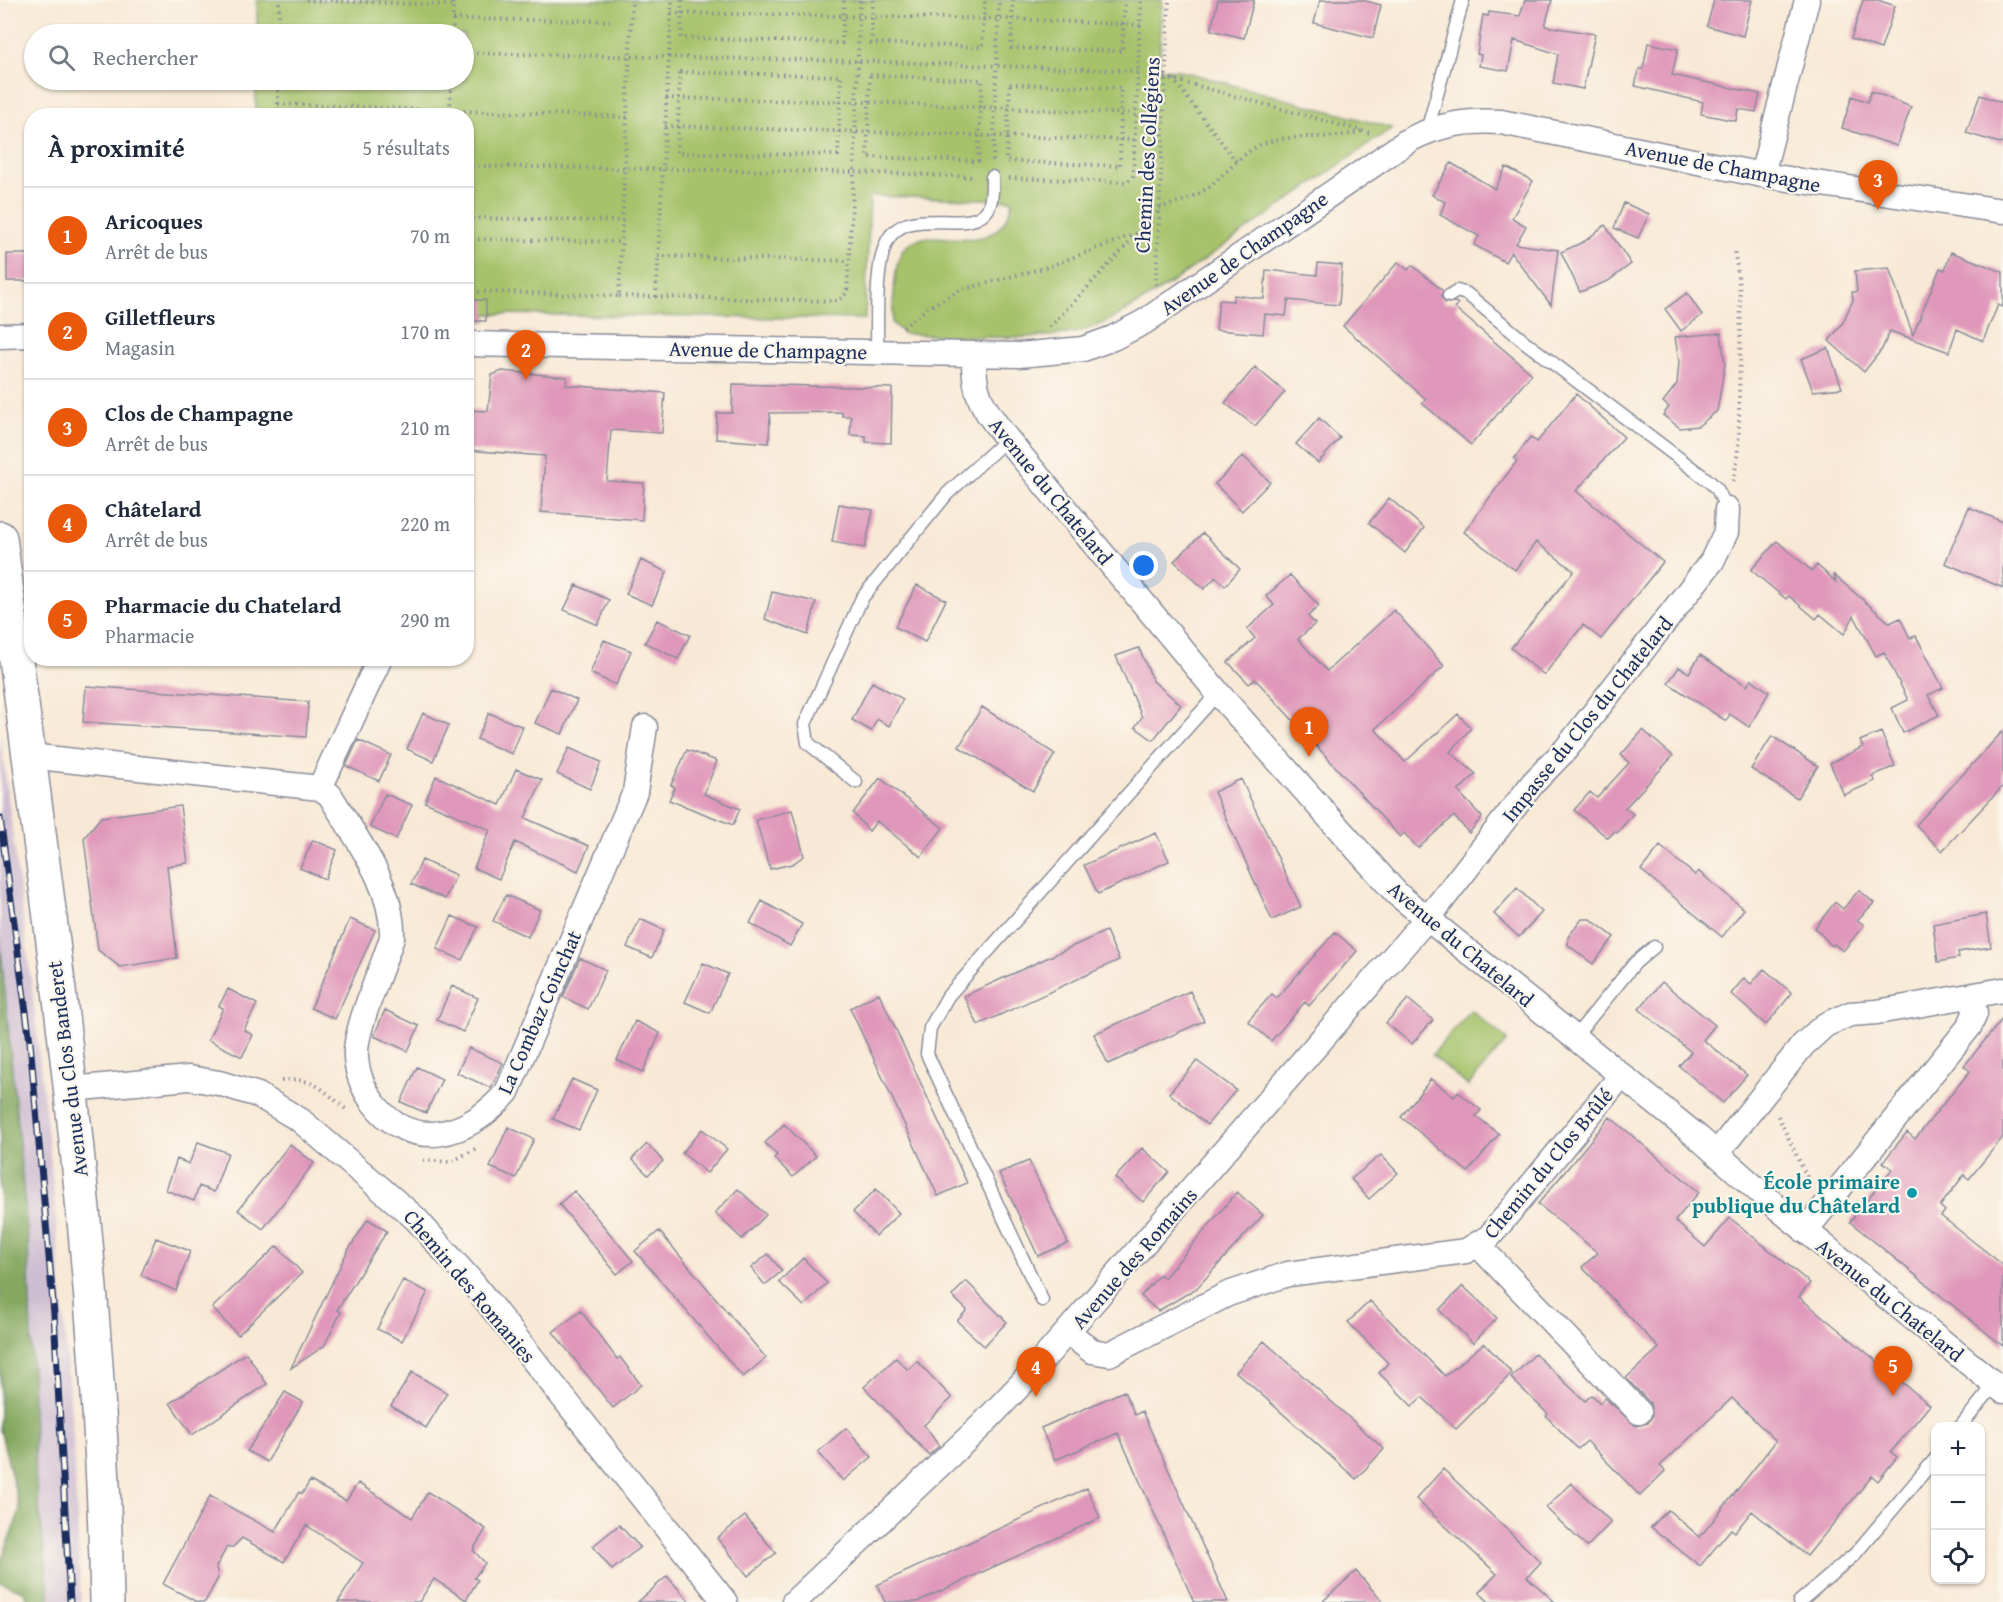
<!DOCTYPE html>
<html lang="fr">
<head>
<meta charset="utf-8">
<style>
	:root { --surface:#fff; --page:#f6f6f7; --text:#1f2937; --muted:#747a83; --line:#e0e1e3; --accent:#ea580c }
	body { margin:0; font-family:"Gentium Book Plus",serif; background:var(--page); color:var(--text) }
	.controls { position:absolute; right:18px; bottom:18px; display:grid; overflow:hidden; border-radius:12px; box-shadow:0 2px 4px #0004 }
	.controls button { width:54px; height:54px; display:grid; place-items:center; padding:0; border:0; border-bottom:2px solid var(--line); background:var(--surface); color:var(--text); font:30px sans-serif }
	.you { position:absolute; left:1144px; top:566px; width:21px; height:21px; margin:-15px; border:4px solid #fff; border-radius:50%; background:#1a73e8; box-shadow:0 0 0 9px #1a73e833 }
	.badge { display:grid; place-items:center; width:39px; height:39px; border-radius:50%; background:var(--accent); color:#fff; font-size:20px; font-weight:700 }
	.pin { position:absolute; translate:-50% -50px; filter:drop-shadow(0 2px 3px #0008) }
	.pin::after { content:''; position:absolute; top:32px; width:21px; height:18px; background:inherit; clip-path:polygon(0 0,100% 0,50% 100%) }
	.list { margin:0; padding:0; list-style:none }
	h2 { display:flex; justify-content:space-between; align-items:center; height:78px; margin:0; padding:0 24px; font-size:26px }
	h2 small { font-size:20px; font-weight:400; color:var(--muted) }
	.list li { display:grid; grid-template-columns:39px 1fr auto; gap:18px; align-items:center; box-sizing:border-box; height:96px; padding:0 24px; border-top:2px solid var(--line) }
	.list b { display:block; font-size:22px; white-space:nowrap }
	.list p { margin:0; font-size:20px; white-space:nowrap; color:var(--muted) }
	.list em { font-size:20px; font-style:normal; color:var(--muted) }
	.icon { flex:none; width:33px; height:33px; fill:none; stroke:currentColor; stroke-width:2; stroke-linecap:round; stroke-linejoin:round }
	.map { position:relative; flex:none; width:2003px; height:1602px; overflow:hidden }
	.search { position:absolute; background:var(--surface); box-shadow:0 2px 4px #0004; left:24px; top:24px; width:450px; height:66px; display:flex; align-items:center; gap:15px; box-sizing:border-box; padding:0 21px; border-radius:33px; color:var(--muted); font-size:22px }
	.panel { position:absolute; background:var(--surface); box-shadow:0 2px 4px #0004; left:24px; top:108px; width:450px; height:558px; border-radius:24px }
	.map>svg:first-child { display:block }
	.industrial { fill:#cebed1 }
	.green { fill:#a6c26a; stroke:#607864; stroke-width:1.5 }
	.forest { fill:#84a85e; stroke:#506c5e; stroke-width:1.5 }
	.building { fill:#e098ba }
	.lines { fill:none; stroke-linecap:round; stroke-linejoin:round }
	.lane-casing { stroke:#8a8c9a; stroke-width:15 }
	.street-casing { stroke:#8a8c9a; stroke-width:27 }
	.secondary-casing { stroke:#8a8c9a; stroke-width:36 }
	.path { stroke:#8a8c9a; stroke-width:4; stroke-dasharray:1.5 4.5; stroke-linecap:butt }
	.lane { stroke:#fff; stroke-width:12 }
	.street { stroke:#fff; stroke-width:24 }
	.secondary { stroke:#fff; stroke-width:33 }
	.rail-casing { stroke:#1b2f5e; stroke-width:7 }
	.rail { stroke:#fbf7ec; stroke-width:4.5; stroke-dasharray:14; stroke-linecap:butt }
	.culture-dot { fill:#0f9aa8; stroke:#fbf7ec; stroke-width:2 }
	.labels { text-anchor:middle; dominant-baseline:central; stroke-width:4.5; stroke-linejoin:round; paint-order:stroke }
	.street-label { font-size:21px; fill:#1b2f5e; stroke:#fbf7ec }
	.culture-label { font-size:21px; font-weight:bold; fill:#0d838f; stroke:#fbf7ec; text-anchor:end }
</style>
</head>
<body>
<div class="map">
<svg width="2003" height="1602" viewBox="0 0 2003 1602">
	<rect width="100%" height="100%" fill="#fbf7ec"/>
	<filter id="ink" filterUnits="userSpaceOnUse"><feTurbulence type="fractalNoise" baseFrequency=".0167" numOctaves="2"/><feDisplacementMap in="SourceGraphic" scale="12" xChannelSelector="R" yChannelSelector="G"/><feConvolveMatrix kernelMatrix="1 2 1 2 8 2 1 2 1" color-interpolation-filters="sRGB"/></filter>
	<filter id="wash" filterUnits="userSpaceOnUse"><feTurbulence type="fractalNoise" baseFrequency=".008" numOctaves="4" result="noise"/><feDisplacementMap in="SourceGraphic" scale="24" xChannelSelector="R" yChannelSelector="G"/><feGaussianBlur stdDeviation="1.35" result="paint"/><feColorMatrix in="noise" values="0 0 0 0 0 0 0 0 0 0 0 0 0 0 0 0 0 1.4 0 .05"/><feComposite in="paint" operator="in"/></filter>
	<g filter="url(#wash)">
		<rect width="100%" height="100%" fill="#f8e9d6"/>
		<path class="industrial" d="M0 733 32 988 53 1183 73 1437 81 1602H50L35 1473 28 1240 0 939Z"/>
		<path class="green" d="M257 0H1162L1159 69 1178 70 1392 128 1165 287C1140 302 1115 320 1088 329 1039 344 956 335 904 334L892 323C894 305 893 264 903 250 929 215 997 271 1013 200L870 196 865 319 486 314V321H467L466 116H256V80H464V34H257Z
			M1471 1010 1507 1040 1468 1086 1432 1055Z"/>
		<path class="forest" d="M0 939 28 1240 35 1473 50 1602H28L25 1592 0 1582V1564L20 1510 0 1429Z"/>
		<g id="blocks">
			<path class="building" d="M1218 0H1254L1244 38 1211 30Z
				M1320 0H1362L1381 5 1373 38 1314 23Z
				M1525 0H1552L1545 26 1595 34 1583 89 1553 83 1558 54 1514 40 1508 71 1479 66 1481 55 1477 54 1483 15 1488 16 1489 12 1520 16Z
				M1714 0H1752L1743 36 1707 26Z
				M1863 0H1878L1895 6 1881 49 1851 39Z
				M1648 43 1678 49 1672 75 1760 94 1756 112 1738 109 1736 121 1701 114 1703 102 1635 86 1639 69H1643Z
				M1871 91 1911 107 1897 146 1842 128 1852 96 1868 102Z
				M1980 95 2003 103V144L1966 133Z
				M1451 163 1495 189 1506 167 1533 181 1512 218 1526 226 1516 244 1558 250 1551 305 1511 252 1505 262 1474 245 1479 236 1440 215 1445 202 1432 195Z
				M1624 203 1649 214 1638 238 1614 228Z
				M1605 225 1631 264 1608 281 1580 292 1561 252 1585 241Z
				M1951 252 2003 272V307L1998 305 1983 341 1957 329 1949 352 1890 331 1882 349 1864 372 1829 341 1842 324 1853 300 1852 292H1857L1855 271 1889 268 1913 335 1940 268 1945 270Z
				M7 254H32V281H7Z
				M1398 262 1408 270 1412 265 1443 291 1441 297 1445 303 1455 302 1458 304 1455 308 1532 374 1471 445 1422 403 1426 399 1343 326Z
				M1318 263 1342 265 1339 305 1288 300 1286 316 1265 314 1263 334 1216 330 1219 300 1233 301 1234 295 1264 299 1266 270 1317 275Z
				M1687 293 1702 315 1681 331 1665 309Z
				M466 300H486V321H466Z
				M1721 333 1725 364 1717 411 1698 426 1680 428 1663 415 1669 407 1663 402 1677 384 1679 362 1675 337Z
				M1828 348 1842 388 1813 391 1801 359Z
				M1255 367 1285 392 1255 426 1225 403Z
				M502 371 567 377 566 385 665 393 662 433 611 430 607 481 644 483 642 520 541 512 545 456 466 450V410L488 411 492 375Z
				M733 384 892 388 891 443 866 442V436L850 435 851 416H842V412L770 413 769 443 716 439 717 413H732Z
				M1576 394 1624 437 1576 491 1663 562 1601 639 1583 625 1544 675 1511 648 1574 571 1536 542 1515 570 1464 532 1517 461 1514 459 1530 437 1537 442Z
				M1319 418 1340 438 1318 463 1296 444Z
				M1243 456 1270 482 1242 511 1215 484Z
				M1389 498 1424 528 1405 553 1369 523Z
				M839 504 873 510 865 548 832 542Z
				M1969 507 2003 522V588L1945 563Z
				M1203 533 1240 569 1225 586 1216 577 1204 589 1174 561Z
				M1777 541 1812 571 1817 565 1836 582 1834 575 1890 623 1900 618 1910 638 1916 636 1943 688 1928 695 1939 715 1903 733 1892 708 1908 700 1884 652 1876 656 1854 616 1844 634 1820 614 1816 619 1789 596 1786 599 1751 570Z
				M641 560 667 572 652 605 626 594Z
				M1290 575 1319 606 1308 616 1315 624 1298 639 1327 671 1394 610 1444 666 1375 729 1405 762 1458 714 1471 728 1450 752 1476 774 1458 791 1482 817 1469 833 1454 816 1418 848 1404 833 1400 837 1255 679 1249 684 1228 662 1255 638 1247 629 1274 605 1266 596Z
				M576 585 609 600 598 625 564 610Z
				M917 585 946 600 925 642 895 627Z
				M772 592 816 602 808 635 765 619Z
				M657 620 690 635 678 659 645 643Z
				M604 640 631 651 616 685 590 673Z
				M1139 648 1153 681 1181 705 1153 740 1135 727 1142 717 1116 656Z
				M1700 655 1747 686 1751 679 1769 692 1749 727 1730 714 1726 721 1668 683 1679 667 1689 673Z
				M872 682 903 699 889 726 877 719 871 731 852 720Z
				M86 686 308 702 306 737 83 722Z
				M551 688 577 700 562 734 535 723Z
				M982 707 1055 754 1033 791 959 747Z
				M423 713 449 725 433 761 407 749Z
				M489 713 523 727 512 754 477 739Z
				M1643 730 1673 756 1625 808 1633 814 1617 833 1615 831 1608 838 1574 810 1590 792 1597 798 1629 763 1621 755Z
				M2003 731V786L1942 851 1916 825Z
				M1881 732 1895 766 1872 776 1875 781 1844 795 1830 763 1863 747 1860 741Z
				M1772 736 1818 766 1797 798 1751 769Z
				M358 740 391 755 379 781 346 766Z
				M569 748 601 762 590 789 557 774Z
				M687 750 717 761 704 794 740 809 733 825 669 800 675 787 671 785Z
				M516 769 542 780 525 818 589 846 578 871 515 842 499 879 474 868 490 830 425 802 436 776 500 805Z
				M880 778 943 828 921 857 877 821 869 831 853 813Z
				M1241 779 1301 907 1272 920 1214 792Z
				M385 794 412 805 396 839 370 827Z
				M180 806 188 863 167 866 177 958 120 967 98 950 84 838 101 817Z
				M792 810 804 856 792 864 770 869 756 820Z
				M1156 833 1169 861 1098 894 1084 865Z
				M313 840 337 850 325 879 300 868Z
				M1660 846 1695 875 1698 871 1744 909 1722 937 1641 870Z
				M422 860 456 875 445 899 411 884Z
				M1517 888 1542 912 1519 937 1494 914Z
				M1859 890 1874 903 1857 920 1864 925 1843 951 1834 944 1832 946 1815 928 1835 902 1843 909Z
				M506 895 540 910 528 937 493 921Z
				M762 901 802 924 790 946 750 923Z
				M1986 914 1991 947 1958 952 1959 958 1938 962 1933 924Z
				M452 916 478 927 462 960 437 949Z
				M350 919 375 930 335 1019 311 1008Z
				M640 919 664 930 652 958 627 947Z
				M1582 919H1590L1614 937 1593 964 1568 945V937Z
				M1106 931 1119 960 978 1025 964 996Z
				M1335 932 1357 951 1309 1006 1305 1002 1271 1041 1248 1021 1272 994 1277 998Z
				M580 958 606 970 588 1009 563 997Z
				M703 963 728 974 710 1013 685 1002Z
				M1764 969 1792 993 1766 1025 1731 994 1744 978 1751 984Z
				M1662 982 1715 1025 1703 1040 1747 1075 1723 1103 1679 1066 1691 1052 1639 1009Z
				M452 986 478 998 463 1032 437 1020Z
				M228 989 257 1004 244 1030 253 1035 242 1057 208 1040 223 1008 219 1006Z
				M1190 991 1204 1021 1108 1064 1094 1034Z
				M879 993 967 1183 938 1196 850 1008Z
				M1408 999 1433 1020 1412 1044 1386 1023Z
				M385 1010 419 1026 408 1051 374 1036Z
				M2003 1018V1137L1969 1179 1964 1175 1940 1206 1945 1211 1941 1216 2003 1265V1346L1850 1222 1892 1169 1883 1162 1907 1132 1915 1139 1970 1071 1964 1066Z
				M635 1021 660 1033 643 1072 617 1060Z
				M469 1048 503 1063 491 1088 457 1073Z
				M1197 1061 1236 1090 1207 1125 1169 1093Z
				M417 1067 442 1079 426 1113 401 1102Z
				M572 1079 597 1090 579 1130 553 1119Z
				M1431 1079 1454 1097 1458 1092 1481 1110 1476 1116 1499 1134 1468 1172 1401 1117Z
				M1610 1117 1699 1192 1675 1221 1705 1247 1730 1218 1810 1283 1799 1297 1930 1405 1891 1452 1897 1457 1878 1481 1872 1476 1807 1556 1752 1511 1735 1532 1731 1529 1700 1566 1651 1527 1668 1510 1700 1537 1776 1441 1732 1398 1660 1466 1665 1471 1640 1496 1587 1441 1578 1449 1546 1416 1548 1414 1511 1378 1535 1354 1585 1401 1592 1395 1600 1403 1605 1398 1636 1426 1648 1423 1652 1416 1650 1403 1626 1378 1659 1348 1582 1267 1598 1253 1538 1204Z
				M784 1124 816 1156 793 1177 774 1158 777 1155 765 1143Z
				M508 1127 534 1139 516 1178 490 1167Z
				M702 1129 727 1149 707 1173 682 1153Z
				M198 1142 228 1153 214 1192 199 1186 194 1201 166 1190 177 1159 189 1164Z
				M290 1144 314 1163 263 1229 238 1210Z
				M647 1144 663 1161 648 1175 632 1159Z
				M1142 1148 1169 1172 1143 1202 1115 1178Z
				M1381 1155 1398 1173 1369 1199 1351 1179Z
				M1029 1161 1068 1243 1038 1256 999 1173Z
				M738 1189 766 1215 742 1239 715 1213Z
				M876 1189 899 1213 876 1236 853 1212Z
				M574 1191 633 1261 617 1274 559 1204Z
				M1237 1192 1263 1215 1197 1288 1158 1311 1141 1296 1160 1274 1164 1278Z
				M368 1219 387 1231 337 1310 341 1312 324 1346 291 1368 347 1252Z
				M659 1231 766 1358 743 1377 635 1251Z
				M156 1238 190 1251 176 1291 141 1275Z
				M277 1246 302 1273 238 1335 212 1308Z
				M768 1254 782 1271 765 1285 751 1268Z
				M803 1258 827 1283 804 1306 779 1282Z
				M403 1280 428 1292 402 1341 377 1329Z
				M966 1281 1007 1322 984 1346 957 1321 967 1310 952 1296Z
				M1463 1286 1497 1318 1473 1343 1439 1310Z
				M1370 1301 1445 1376 1484 1343 1512 1373 1456 1429 1422 1397 1412 1406 1379 1373 1388 1363 1348 1322Z
				M581 1311 617 1359 620 1357 641 1385 613 1408 553 1332Z
				M1264 1341 1384 1449 1356 1479 1236 1372Z
				M246 1353 267 1384 192 1435 170 1403Z
				M896 1358 908 1370 917 1361 952 1398 924 1425 939 1446 929 1455 864 1387Z
				M412 1372 447 1393 426 1428 391 1406Z
				M1124 1391 1135 1415 1142 1411 1228 1602H1194L1118 1433 1055 1460 1041 1428Z
				M285 1392 303 1402 267 1462 247 1451Z
				M846 1428 872 1457 843 1481 818 1452Z
				M1443 1469 1541 1562 1527 1577 1555 1602H1489L1479 1592 1497 1574 1416 1499Z
				M310 1481 346 1501 358 1483 412 1518 428 1492 486 1529 473 1550 485 1563 474 1578 478 1580 466 1600 434 1579 419 1602H338L363 1563 306 1525 284 1562 242 1538 233 1547H227L216 1567 218 1578 205 1602H197L163 1584 210 1496 275 1532 299 1492 302 1494Z
				M1571 1483 1611 1522 1587 1547 1546 1508Z
				M1087 1488 1100 1518 917 1602H885L877 1585Z
				M745 1516 776 1553 748 1576 717 1538Z
				M619 1525 640 1547 612 1570 593 1546Z
				M1356 1571 1383 1602H1322Z
				M667 1576 690 1602H638Z"/>
		</g>
	</g>
	<g filter="url(#ink)">
		<use href="#blocks" fill-opacity="0" stroke="#8a8c9a" stroke-width="1.5"/>
		<g class="lines">
			<defs>
				<path id="lane" d="M1427 131 1463 0
					M1449 296 1457 291 1467 294 1525 342 1709 481 1717 489 1727 509
					M877 352C878 324 873 257 891 235 915 206 972 236 988 209 993 199 992 187 992 177
					M856 782 808 743 805 724 862 598 947 494 1007 439
					M1574 1038 1635 963 1654 947
					M1042 1300 927 1054 930 1028 948 996 1218 693
					M1961 1426 1995 1384
					M1799 1602 1855 1554 1936 1458"/>
				<path id="street" d="M1762 175 1807 0
					M0 336 32 335
					M466 344 1019 355 1083 349 1113 338 1144 322 1409 140C1440 124 1467 120 1501 122L1762 175 2003 211
					M974 354C973 396 982 406 1007 439L1218 693 1397 894 1699 1138 1779 1209 2003 1391
					M29 756 320 788 330 795C355 838 394 885 392 937 383 968 358 1020 356 1050 355 1068 362 1087 372 1101 411 1155 470 1136 507 1092L635 792 645 727
					M320 788 380 658
					M71 1089 189 1078 219 1083 258 1095 300 1120 415 1218 471 1281 725 1602
					M1717 1153 1803 1045 1825 1025 1850 1014 1877 1012 2003 990
					M1805 1231 1969 1027 1975 1014 1973 995
					M1478 1245 1639 1412
					M1069 1333 1092 1351 1109 1354 1228 1294 1288 1274 1466 1251 1489 1237 1621 1076
					M794 1602 981 1426 1026 1379 1436 908 1533 783 1566 749 1712 561 1726 532 1727 509"/>
				<path id="secondary" d="M0 538C46 891 100 1245 107 1602"/>
			</defs>
			<use href="#lane" class="lane-casing"/>
			<use href="#street" class="street-casing"/>
			<use href="#secondary" class="secondary-casing"/>
			<path class="path" d="M306 0 453 5
				M682 0 681 38 842 43 844 0
				M873 0 871 43 982 47 985 0
				M1013 0 1011 48 1122 51 1125 0
				M671 13 1012 19 1140 25
				M453 19 610 21
				M279 34V0
				M453 34V0
				M464 53 858 61 1138 71
				M680 72 841 76 838 155 677 153Z
				M870 75 982 80 978 161 867 157Z
				M1165 77 1373 134
				M1173 79 1236 161
				M1010 84 1121 88 1120 166 1006 161Z
				M666 98 869 102 1136 114
				M278 104 627 117
				M278 116V80
				M450 116 451 80
				M665 126 1134 140
				M993 161 999 0
				M466 166 854 172 860 0
				M1009 178 1127 182 1133 177 1141 0
				M1159 208C1179 202 1198 197 1214 183 1231 169 1243 151 1265 143 1296 132 1329 142 1361 131
				M466 218 623 221
				M466 239 622 242
				M658 256 848 261
				M1156 285 1169 0
				M466 291 619 296 632 0
				M619 296 838 301 847 293 854 172 975 177
				M656 297 672 0
				M903 327 929 307 960 290 1048 267 1140 232
				M1050 327 1158 212
				M1733 481C1740 451 1739 424 1739 393 1740 344 1744 298 1734 250
				M281 1081C315 1076 323 1091 347 1110
				M1778 1116 1810 1184
				M423 1160 451 1162 477 1148"/>
			<use href="#lane" class="lane"/>
			<use href="#street" class="street"/>
			<use href="#secondary" class="secondary"/>
			<defs>
				<path id="rail" d="M0 818 30 1042 54 1314 70 1602"/>
			</defs>
			<use href="#rail" class="rail-casing"/>
			<use href="#rail" class="rail"/>
		</g>
	</g>
	<circle class="culture-dot" cx="1912" cy="1193" r="6"/>
	<g class="labels">
		<g class="street-label">
			<text transform="translate(1147 155) rotate(-87)">Chemin des Collégiens</text>
			<text transform="translate(1723 166) rotate(11)">Avenue de Champagne</text>
			<text transform="translate(1244 253) rotate(-35)">Avenue de Champagne</text>
			<text transform="translate(768 350) rotate(1)">Avenue de Champagne</text>
			<text transform="translate(1051 491) rotate(51)">Avenue du Chatelard</text>
			<text transform="translate(1587 719) rotate(-51)">Impasse du Clos du Chatelard</text>
			<text transform="translate(1461 944) rotate(40)">Avenue du Chatelard</text>
			<text transform="translate(539 1012) rotate(-66)">La Combaz Coinchat</text>
			<text transform="translate(67 1069) rotate(-97)">Avenue du Clos Banderet</text>
			<text transform="translate(1548 1163) rotate(-50)">Chemin du Clos Brûlé</text>
			<text transform="translate(1134 1258) rotate(-49)">Avenue des Romains</text>
			<text transform="translate(470 1286) rotate(50)">Chemin des Romanies</text>
			<text transform="translate(1890 1300) rotate(39)">Avenue du Chatelard</text>
		</g>
		<g class="culture-label">
			<text x="1900" y="1181">École primaire<tspan x="1900" dy="24">publique du Châtelard</tspan></text>
		</g>
	</g>
</svg>
<div class="controls">
<button>+</button>
<button>−</button>
<button><svg class="icon" aria-label="locate" viewBox="0 0 24 24"><circle cx="12" cy="12" r="6"/><path d="M12 2v4M12 18v4M2 12h4M18 12h4"/></svg></button>
</div>
<div class="you"></div>
<div class="pin badge" style="left:1309px;top:757px">1</div>
<div class="pin badge" style="left:526px;top:380px">2</div>
<div class="pin badge" style="left:1878px;top:210px">3</div>
<div class="pin badge" style="left:1036px;top:1397px">4</div>
<div class="pin badge" style="left:1893px;top:1396px">5</div>
<div class="search"><svg class="icon" aria-label="search" viewBox="0 0 24 24"><circle cx="10" cy="10" r="6"/><path d="M15 15l6 6"/></svg>Rechercher</div>
<section class="panel">
<h2>À proximité<small>5 résultats</small></h2>
<ul class="list">
<li><span class="badge">1</span><div><b>Aricoques</b><p>Arrêt de bus</p></div><em>70 m</em></li>
<li><span class="badge">2</span><div><b>Gilletfleurs</b><p>Magasin</p></div><em>170 m</em></li>
<li><span class="badge">3</span><div><b>Clos de Champagne</b><p>Arrêt de bus</p></div><em>210 m</em></li>
<li><span class="badge">4</span><div><b>Châtelard</b><p>Arrêt de bus</p></div><em>220 m</em></li>
<li><span class="badge">5</span><div><b>Pharmacie du Chatelard</b><p>Pharmacie</p></div><em>290 m</em></li>
</ul>
</section>
</div>
</body>
</html>
